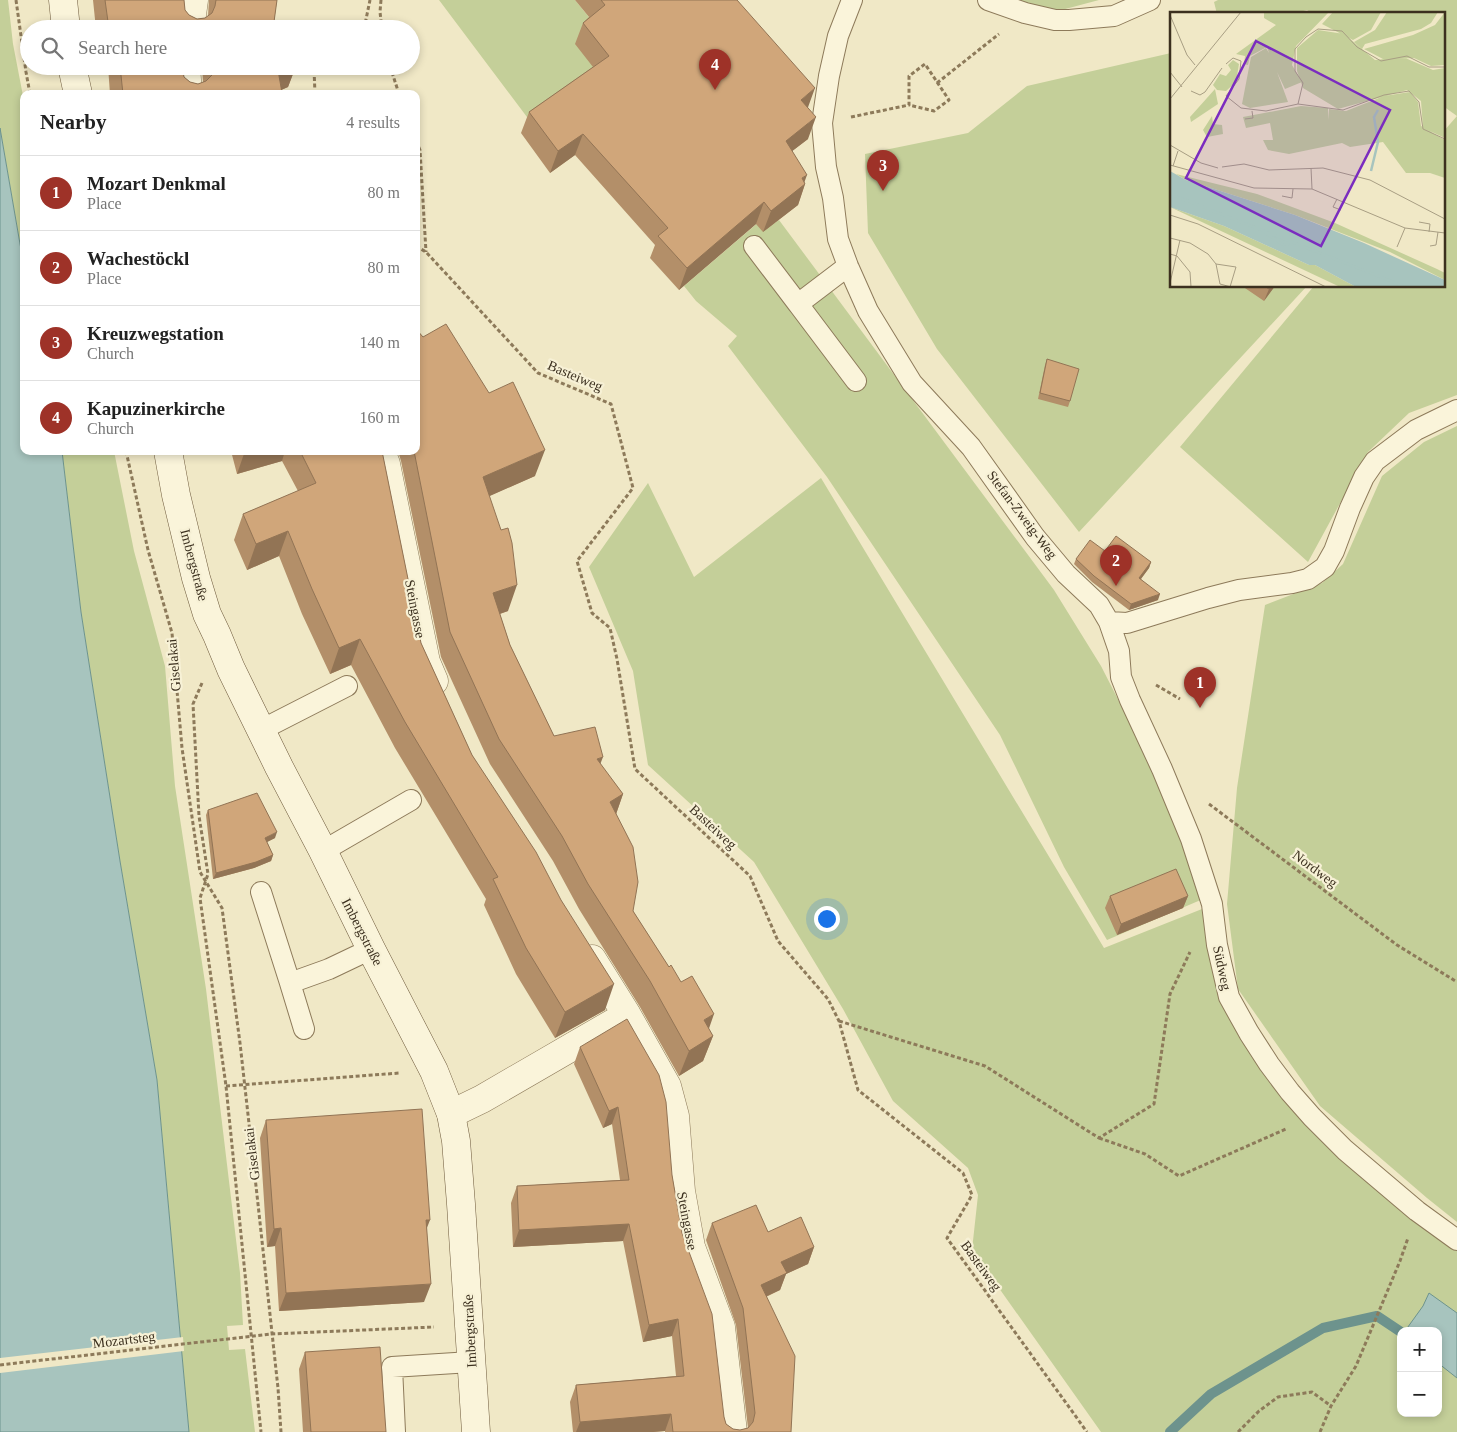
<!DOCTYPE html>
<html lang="en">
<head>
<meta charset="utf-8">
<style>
	:root { --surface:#fff; --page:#f6f6f6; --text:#222; --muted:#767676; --line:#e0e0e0; --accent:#9e3228 }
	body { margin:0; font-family:"Times New Roman",serif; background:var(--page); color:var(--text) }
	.controls { position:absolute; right:15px; bottom:15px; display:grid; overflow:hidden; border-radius:10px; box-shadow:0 2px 8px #0003 }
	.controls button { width:45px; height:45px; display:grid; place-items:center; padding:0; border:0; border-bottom:1px solid var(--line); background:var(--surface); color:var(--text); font:25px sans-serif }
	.you { position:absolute; left:826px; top:918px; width:18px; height:18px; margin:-12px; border:4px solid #fff; border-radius:50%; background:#1a73e8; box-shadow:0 0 0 8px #1a73e833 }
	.badge { display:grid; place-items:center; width:32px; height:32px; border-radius:50%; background:var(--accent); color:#fff; font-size:16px; font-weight:700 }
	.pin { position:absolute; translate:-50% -41px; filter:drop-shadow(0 1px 2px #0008) }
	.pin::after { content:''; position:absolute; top:26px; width:18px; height:15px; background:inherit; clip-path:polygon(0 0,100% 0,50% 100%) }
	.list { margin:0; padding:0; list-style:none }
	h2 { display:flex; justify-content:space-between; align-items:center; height:65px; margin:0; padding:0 20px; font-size:21px }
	h2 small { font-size:16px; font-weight:400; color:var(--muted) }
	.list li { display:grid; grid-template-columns:32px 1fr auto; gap:15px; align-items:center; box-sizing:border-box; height:75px; padding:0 20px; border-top:1px solid var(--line) }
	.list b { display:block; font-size:19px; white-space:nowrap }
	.list p { margin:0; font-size:16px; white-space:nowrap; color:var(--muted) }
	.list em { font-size:16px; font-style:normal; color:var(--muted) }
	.icon { flex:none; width:28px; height:28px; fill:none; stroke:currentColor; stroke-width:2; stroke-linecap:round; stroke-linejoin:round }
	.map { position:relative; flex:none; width:1457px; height:1432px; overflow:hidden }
	.search { position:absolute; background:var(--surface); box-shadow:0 2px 8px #0003; left:20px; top:20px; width:400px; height:55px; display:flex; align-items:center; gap:12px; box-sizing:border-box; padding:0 18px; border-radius:28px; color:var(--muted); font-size:19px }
	.panel { position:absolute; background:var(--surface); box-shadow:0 2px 8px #0003; left:20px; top:90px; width:400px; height:365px; border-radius:10px }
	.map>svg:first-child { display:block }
	.green { fill:#c4cf99; fill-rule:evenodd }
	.water { fill:#a7c4be; stroke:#6d938d }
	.pier { fill:#f0e8c6 }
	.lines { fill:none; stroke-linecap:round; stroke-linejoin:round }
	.stream { stroke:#6d938d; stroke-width:10 }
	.service-casing { stroke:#8d7a5a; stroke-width:22 }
	.pedestrian-casing { stroke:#8d7a5a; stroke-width:29 }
	.secondary-casing { stroke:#6f5b3d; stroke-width:29 }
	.path { stroke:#8d7a5a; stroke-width:3; stroke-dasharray:4 2.5; stroke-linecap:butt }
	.service { stroke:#faf4da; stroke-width:20 }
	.pedestrian { stroke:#faf4da; stroke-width:28 }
	.secondary { stroke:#faf4da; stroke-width:28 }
	.wall { fill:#b38f69 }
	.shaded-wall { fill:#927455 }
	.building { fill:#d0a67a; stroke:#927455 }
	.labels { text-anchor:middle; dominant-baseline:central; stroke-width:4.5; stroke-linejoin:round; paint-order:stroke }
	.street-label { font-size:14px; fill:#3c301f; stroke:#f7f1d6 }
	.inset-river { fill:none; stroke:#a7c4be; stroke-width:2.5 }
	.inset-road { fill:none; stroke:#a89e83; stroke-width:1 }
	.view { fill:#7b2cbf; fill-opacity:0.15; stroke:#7b2cbf; stroke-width:2.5 }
	.inset-edge { fill:none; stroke:#3c301f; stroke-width:2.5 }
</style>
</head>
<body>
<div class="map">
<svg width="1457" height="1432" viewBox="0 0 1457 1432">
	<rect width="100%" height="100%" fill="#f0e8c6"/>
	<path class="green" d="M0 0H8L13 44 24 101V267L0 128Z
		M439 0H575L597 27 601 77 533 125Z
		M1006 0H1099L1054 12Z
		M1218 0H1457V395L1409 413 1368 452 1308 562 1180 447 1314 286H1443V132L1457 116 1443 106V14H1313L1307 10 1292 14H1217L1214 2Z
		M1171 53V286H1307L1079 532 937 349 868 233 865 154 968 133 1027 86Z
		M779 220 1054 590 1101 666 1147 756 1178 827 1203 899 1107 940 1064 867 1000 735 827 477 728 346 737 336 696 301 684 286 760 221 767 228Z
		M1457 426V1222L1427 1198 1320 1106 1238 989 1227 904 1237 788 1265 605 1322 583 1343 564 1382 476 1424 442Z
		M62 451H114L134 551 165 666 175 786 206 989 240 1273 243 1325 227 1326 229 1350 245 1349 255 1432H189L157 1080 120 861 81 612Z
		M821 478 1104 948 1202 909 1223 996 1257 1061 1457 1248V1432H1101L972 1250 978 1195 968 1168 893 1101 843 1009 754 862 648 765 633 671 589 567 648 483 694 577ZM1401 1331H1438V1413H1401Z"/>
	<path class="water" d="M0 128 24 267V451H62L81 612 120 861 157 1080 189 1432H0Z
		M1429 1293 1457 1313V1378L1438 1363V1331H1405L1423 1306Z"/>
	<path class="pier" d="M183 1337 184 1351 0 1373V1358Z"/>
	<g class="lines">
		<path class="stream" d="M1170 1432 1211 1394 1323 1328 1377 1316 1401 1332"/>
		<defs>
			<path id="service" d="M852 0 838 36 829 76 822 123 826 167 833 198 838 239 848 266 868 311 912 383 971 447 1035 537 1066 574 1099 605 1109 622 1119 651 1121 677 1130 700 1162 769 1191 839 1212 904 1217 945 1229 997 1249 1033 1269 1064 1290 1092 1312 1117 1345 1150 1417 1211 1457 1240
				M988 0 1025 13 1055 20H1069L1114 16 1150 0
				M754 246 798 304 848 266
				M798 304 856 381
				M1109 622 1127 623 1208 598 1239 590 1292 583 1308 579 1325 567 1334 551 1350 508 1364 477 1375 461 1416 430 1457 410
				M261 730 347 686
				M323 851 411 800
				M261 892 290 983 329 969 371 949
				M290 983 304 1029
				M395 1432 392 1367 471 1362"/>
			<path id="pedestrian" d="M190 29 194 0
				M186 66 188 94
				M381 451 386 464 426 662 434 681
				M592 959 627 1015 667 1086 675 1116 681 1191 691 1247 721 1327 733 1432
				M451 1114 482 1099 627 1015"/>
			<path id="secondary" d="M63 0 66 29
				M72 66 78 94
				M168 451 176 495 196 578 207 614 217 635 231 669 279 767 323 851 371 949 434 1071 451 1114 456 1141 461 1204 476 1432"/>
		</defs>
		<use href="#service" class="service-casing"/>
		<use href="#pedestrian" class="pedestrian-casing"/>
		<use href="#secondary" class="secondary-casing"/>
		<path class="path" d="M16 0 26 72 30 94
			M381 0 380 12 382 29
			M364 29 370 0
			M390 66 399 94
			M937 83 999 34
			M315 94 314 69 316 66
			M851 117 909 105V76L925 64 949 100 934 111 909 105
			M416 141 420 150 426 252
			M416 246 426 252 538 373 611 404 633 488 577 561 592 613 610 628 617 659 635 769 750 876 778 941 828 999 839 1021 858 1090 963 1173 972 1195 947 1238 1087 1432
			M126 451 148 550 172 633 182 748 200 872 222 908 240 1043 258 1204 278 1388 281 1432
			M202 683 193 704 199 816 208 874 200 898 226 1086 261 1432
			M1156 685 1180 699
			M1209 804 1397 945 1457 982
			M839 1021 985 1066 1099 1138 1154 1104 1170 994 1190 952
			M226 1086 400 1073
			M1099 1138 1145 1154 1179 1176 1286 1129
			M0 1365 271 1334 434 1327
			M1238 1432 1259 1411 1278 1397 1312 1392 1331 1406
			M1320 1432 1331 1406 1356 1366 1400 1261 1408 1238"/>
		<use href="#service" class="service"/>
		<use href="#pedestrian" class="pedestrian"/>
		<use href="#secondary" class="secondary"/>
	</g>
	<path class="wall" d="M93 0H184L185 10 189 15 197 19 205 18 208 16 209 0H277L273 29H96Z
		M575 0H737L808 108V139L792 151 805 184 798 205 763 232 756 224 679 290 650 258 655 245 575 155 550 173 521 133 529 112 593 67 575 44 583 23 589 17Z
		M108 66H182L184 77 190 82 198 84 203 82 202 66H296L288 87 281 90 282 94H110Z
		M1242 286H1275L1264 301Z
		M1047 359 1070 401 1068 407 1038 399 1045 365Z
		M231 451H382L421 643 472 755 605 1010 555 1038 516 974 484 905 486 899 395 748 351 665 330 674 302 614 279 556 247 570 234 540 243 514 298 491 282 461 237 474Z
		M398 451H416L535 476 489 496 508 611 500 614 510 645 554 736 600 764 623 794 616 814 633 911 713 1036 703 1061 679 1076 640 1007 579 909 553 861 490 764 441 657 401 461Z
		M1105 551 1151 562 1149 568 1141 579 1158 600 1129 610 1092 582 1074 564 1076 559Z
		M208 810 275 838 267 842 273 855 271 861 254 868 213 879 206 815Z
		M1110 896H1188L1183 908 1117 935 1105 908Z
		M580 1047 672 1175 682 1233 724 1417 726 1424 733 1429 740 1430 748 1428 736 1325 706 1240 712 1223 768 1232 814 1247 808 1264 786 1274 780 1290 766 1297 791 1432H665V1431L653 1432H573L570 1402 576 1385 676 1376 672 1336 643 1342 623 1241 513 1247 511 1203 517 1186 620 1180 612 1124 603 1128 574 1064Z
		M266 1120 427 1228 424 1302 279 1311 275 1246 267 1247 260 1138Z
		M305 1352 386 1432H303L299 1369Z"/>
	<path class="shaded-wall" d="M195 25 193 29H186L187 27Z
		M286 66H296L288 87 272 94 278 70Z
		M815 88 807 110 801 100Z
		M816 117 808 139 778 162 786 141Z
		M583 134 575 155 550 173 558 151Z
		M807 175 803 186 805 184 798 205 763 232 771 211 802 178Z
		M764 202 756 224 679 290 687 268Z
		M1271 286H1275L1264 301 1269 289Z
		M545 450 535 476 474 503 483 477Z
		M245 451H285L282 461 237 474Z
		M288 531 279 556 247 570 256 544Z
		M1151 562 1149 568 1137 584 1139 578Z
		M517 585 508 611 484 619 493 593Z
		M1160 594 1158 600 1129 610 1131 604Z
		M360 639 351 665 330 674 339 648Z
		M603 757 593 783 597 759Z
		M623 794 614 820 610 802Z
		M277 832 275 838 263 844 265 838Z
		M273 855 271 861 254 868 213 879 216 873Z
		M1188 896 1183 908 1117 935 1121 924Z
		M614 984 605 1010 555 1038 565 1012Z
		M714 1014 705 1040 704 1020Z
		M713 1036 703 1061 679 1076 689 1051Z
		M618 1107 612 1124 603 1128 609 1111Z
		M426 1220H430L423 1238Z
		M629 1224 623 1241 513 1247 519 1230Z
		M281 1228 275 1246 267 1247 274 1229Z
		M814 1247 808 1264 786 1274 780 1290 754 1302 761 1285 781 1262Z
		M431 1284 424 1302 279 1311 286 1293Z
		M678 1319 672 1336 643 1342 649 1325Z
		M671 1414 665 1431 653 1432H576L580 1422Z"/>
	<path class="building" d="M105 0H184L185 10 189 15 197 19 205 18 212 13 215 6 216 0H277L273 29H205L203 27 195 25 187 27 186 29H109Z
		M601 0H737L815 88 801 100 816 117 786 141 807 175 802 178 805 184 771 211 764 202 687 268 658 236 668 228 583 134 558 151 529 112 609 56 583 23 605 5Z
		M120 66H182L184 77 190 82 198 84 206 81 212 75 213 66H286L278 70 282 93 277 94H123Z
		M1264 286H1271L1269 289Z
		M446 324 489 393 513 382 545 450 483 477 501 530 508 528 512 543 517 585 493 593 510 645 554 736 595 727 603 757 597 759 623 794 610 802 633 847 638 882 633 911 669 967 671 965 681 982 692 976 714 1014 704 1020 713 1036 689 1051 650 981 588 884 562 836 499 739 450 632 414 451H416V329L423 337Z
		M1047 359 1079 369 1070 401 1040 393Z
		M300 451H382L421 643 472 755 536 852 561 900 614 984 565 1012 526 948 493 879 498 877 405 722 360 639 339 648 312 589 288 531 256 544 243 514 316 483Z
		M1116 536 1151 562 1139 578 1160 594 1131 604 1094 576 1076 559 1090 540 1105 551Z
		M257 793 277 832 265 838 273 855 256 862 216 873 208 810Z
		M1176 869 1188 896 1121 924 1110 896Z
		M627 1019 659 1075 666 1102 672 1175 682 1233 712 1314 724 1417 726 1424 733 1429 740 1430 748 1428 753 1422 755 1413 743 1308 712 1223 756 1205 768 1232 801 1217 814 1247 781 1262 787 1273 761 1285 795 1356 791 1432H673L671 1414 580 1422 576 1385 684 1376 678 1319 649 1325 629 1224 519 1230 517 1186 629 1180 618 1107 609 1111 580 1047Z
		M422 1109 430 1220H426L431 1284 286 1293 281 1228 274 1229 266 1120Z
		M380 1347 386 1432H311L305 1352Z"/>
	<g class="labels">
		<g class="street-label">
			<text transform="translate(575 376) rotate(23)">Basteiweg</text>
			<text transform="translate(1022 515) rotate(53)">Stefan-Zweig-Weg</text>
			<text transform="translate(194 565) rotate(75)">Imbergstraße</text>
			<text transform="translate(415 609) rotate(79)">Steingasse</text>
			<text transform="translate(174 665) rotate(-95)">Giselakai</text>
			<text transform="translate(713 827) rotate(43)">Basteiweg</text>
			<text transform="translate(1315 869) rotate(37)">Nordweg</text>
			<text transform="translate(362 932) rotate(63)">Imbergstraße</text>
			<text transform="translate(1222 968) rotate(78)">Südweg</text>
			<text transform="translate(252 1154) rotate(-97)">Giselakai</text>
			<text transform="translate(687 1221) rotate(79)">Steingasse</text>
			<text transform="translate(981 1266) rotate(54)">Basteiweg</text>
			<text transform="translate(470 1331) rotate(-93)">Imbergstraße</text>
			<text transform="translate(124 1340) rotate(-7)">Mozartsteg</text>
		</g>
	</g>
	<g transform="translate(1170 12)">
		<rect width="275" height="275" fill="#f0e8c6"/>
		<path d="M94 0H159L126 34 122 53 132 70 115 77 107 60 118 90 80 96 72 92 81 45 96 36 99 41 97 35 80 44 78 53 74 52 75 44 66 42 106 13 94 6ZM163 0H211L201 18 183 28 152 12ZM217 0H268L261 11 251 17 195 32 192 37 184 30 205 18ZM275 0V53L261 54 244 46 213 47 194 37 243 23 265 13ZM148 18 174 22 205 48 233 45 263 58 275 56V126L253 116 251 89 237 78 168 97 133 76 127 59V36ZM63 48 69 52 66 70 56 79 47 78 43 73 50 62 56 64 61 58 58 53ZM45 77 48 92 21 110 20 105ZM240 80 248 90 251 114 275 128V166L260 161H236L213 130 180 135 172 131 119 142 98 138 93 128H103L100 111 76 116 73 105 131 94 158 96V108L159 97 176 99 214 84ZM42 104 43 112 52 113 53 122 37 125 33 118ZM6 162 87 182 165 211 267 257 275 261V268L220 240 125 203 16 168ZM0 195 54 214 139 253H145L186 275 168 274Z" fill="#c4cf99"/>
		<path d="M0 159 16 168 125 203 194 231 275 268V275H186L145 253H139L54 214 0 195Z" fill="#a7c4be"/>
		<path class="inset-river" d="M201 159 208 130 204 105 208 98M0 182 236 275M96 221H120L122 224 118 232 113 233Z"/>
		<path class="inset-road" d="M0 3 17 43 25 53M56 52 63 46 71 49 69 67 56 84 71 96 96 99 128 92 173 98 214 83 239 79 249 90 253 117 275 127M0 60 12 75M21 79 30 83 35 80 52 56M0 87 71 0M128 92 133 71 125 59V37L136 25 148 17 172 19 187 35 211 49 237 44 259 55H275M75 107 83 106 82 99M0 133 31 151 48 156M0 153 84 176 142 177 235 216 275 221M3 154 8 139M52 155 74 152 99 158 153 156 200 168 275 207M141 156 142 177M112 184 122 186 123 177M167 187 163 195 171 198M0 203 28 212 156 275M249 210 260 212 259 220M0 226 20 231 38 242 46 252 50 272 61 275M260 234 266 233 268 220M227 235 235 216M0 242 7 244 20 260 21 275M46 252 66 255 60 275M0 271 10 228"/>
		<path class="view" d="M86 29 220 98 151 234 16 166Z"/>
		<rect width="275" height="275" class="inset-edge"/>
	</g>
</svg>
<div class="controls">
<button>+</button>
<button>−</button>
</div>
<div class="you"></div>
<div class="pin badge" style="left:1200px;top:708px">1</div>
<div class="pin badge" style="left:1116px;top:586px">2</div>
<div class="pin badge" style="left:883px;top:191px">3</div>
<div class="pin badge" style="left:715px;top:90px">4</div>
<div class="search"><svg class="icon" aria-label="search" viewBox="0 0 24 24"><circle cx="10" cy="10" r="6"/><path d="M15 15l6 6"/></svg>Search here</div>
<section class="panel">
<h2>Nearby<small>4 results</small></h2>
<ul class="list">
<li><span class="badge">1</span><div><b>Mozart Denkmal</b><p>Place</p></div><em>80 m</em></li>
<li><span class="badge">2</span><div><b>Wachestöckl</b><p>Place</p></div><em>80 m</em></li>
<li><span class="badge">3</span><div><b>Kreuzwegstation</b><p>Church</p></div><em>140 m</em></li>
<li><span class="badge">4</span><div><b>Kapuzinerkirche</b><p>Church</p></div><em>160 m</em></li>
</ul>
</section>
</div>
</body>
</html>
